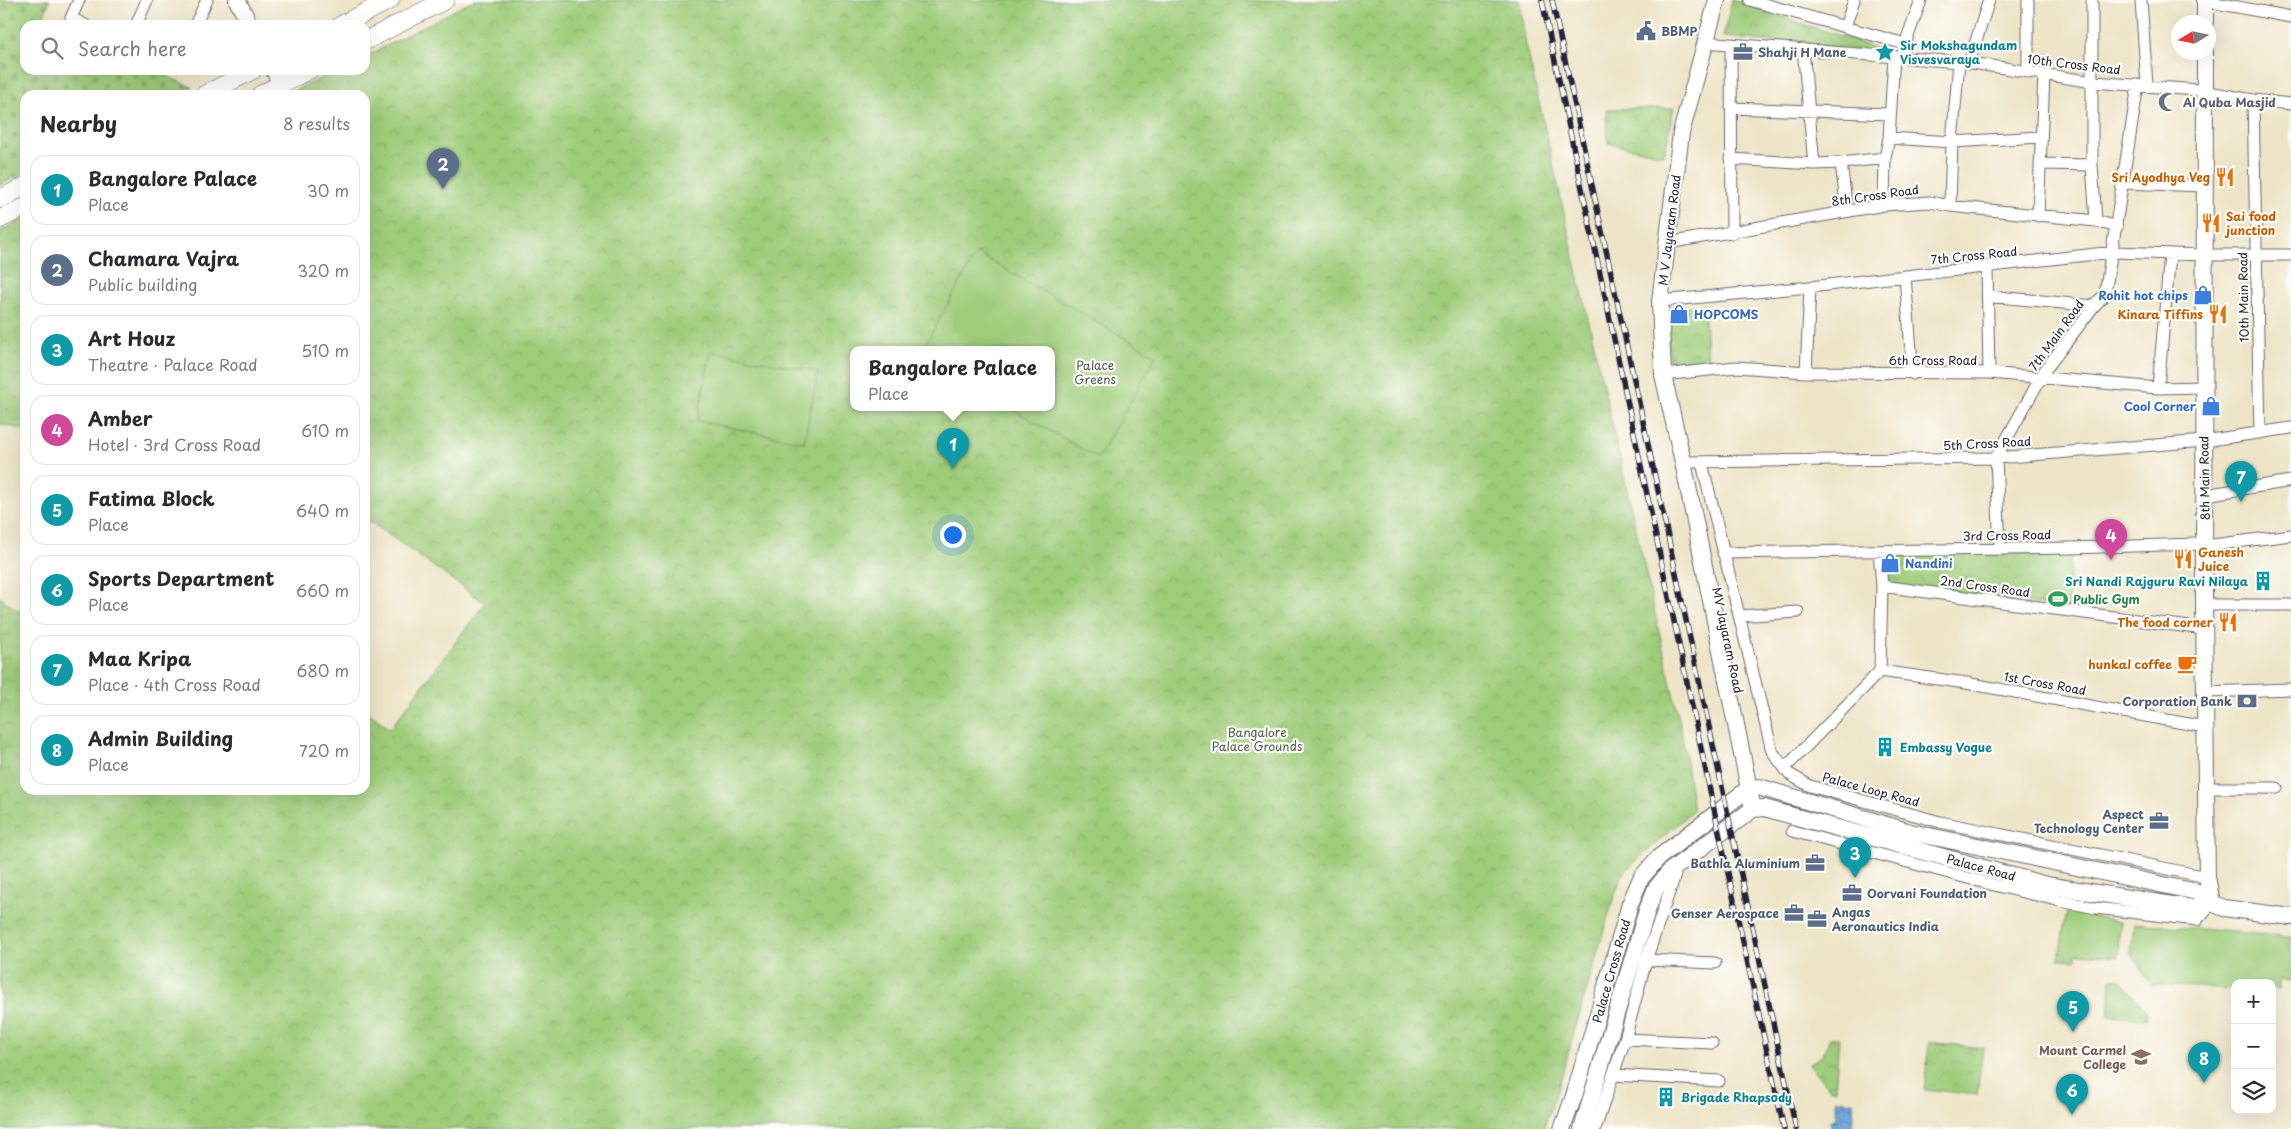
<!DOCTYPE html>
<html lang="en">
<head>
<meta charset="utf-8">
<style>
	:root { --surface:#fff; --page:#f7f7f7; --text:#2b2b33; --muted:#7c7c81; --line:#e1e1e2; --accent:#b5179e }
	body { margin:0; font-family:"Playpen Sans",sans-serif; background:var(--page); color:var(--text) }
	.controls { position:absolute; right:15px; bottom:15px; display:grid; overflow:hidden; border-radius:10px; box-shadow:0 5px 20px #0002 }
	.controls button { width:45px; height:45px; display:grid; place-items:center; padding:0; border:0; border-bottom:1px solid var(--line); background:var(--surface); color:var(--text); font:25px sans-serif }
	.compass { position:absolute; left:2171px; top:15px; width:45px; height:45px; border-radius:50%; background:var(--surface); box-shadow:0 5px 20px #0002; rotate:260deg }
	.you { position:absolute; left:952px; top:534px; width:18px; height:18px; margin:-12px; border:4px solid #fff; border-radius:50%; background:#1a73e8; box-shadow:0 0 0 8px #1a73e833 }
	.badge { display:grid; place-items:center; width:32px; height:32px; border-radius:50%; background:var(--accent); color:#fff; font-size:16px; font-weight:700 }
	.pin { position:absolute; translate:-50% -41px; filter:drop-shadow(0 1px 2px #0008) }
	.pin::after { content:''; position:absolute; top:26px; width:18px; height:15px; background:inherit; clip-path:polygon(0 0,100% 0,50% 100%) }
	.popup { position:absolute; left:850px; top:346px; width:205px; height:65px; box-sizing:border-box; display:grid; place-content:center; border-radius:10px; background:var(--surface); filter:drop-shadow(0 1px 4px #0005); font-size:16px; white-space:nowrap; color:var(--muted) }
	.popup b { font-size:19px; color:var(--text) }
	.popup::after { content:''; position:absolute; left:50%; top:100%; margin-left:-10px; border:10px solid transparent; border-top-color:var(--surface) }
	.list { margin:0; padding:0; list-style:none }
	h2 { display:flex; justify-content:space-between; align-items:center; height:65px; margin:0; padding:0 20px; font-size:21px }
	h2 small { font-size:16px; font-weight:400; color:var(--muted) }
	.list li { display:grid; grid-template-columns:32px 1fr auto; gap:15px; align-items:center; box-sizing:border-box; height:70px; margin:0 10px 10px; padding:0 10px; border:1px solid var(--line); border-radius:15px }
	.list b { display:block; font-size:19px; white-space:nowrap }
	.list p { margin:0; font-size:16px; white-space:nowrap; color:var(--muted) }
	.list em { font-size:16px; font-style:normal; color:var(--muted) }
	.icon { flex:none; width:28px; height:28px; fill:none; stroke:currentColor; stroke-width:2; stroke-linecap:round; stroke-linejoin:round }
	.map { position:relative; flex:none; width:2291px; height:1129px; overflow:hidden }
	.search { position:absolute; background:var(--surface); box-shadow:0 5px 20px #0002; left:20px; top:20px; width:350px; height:55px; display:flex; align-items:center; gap:12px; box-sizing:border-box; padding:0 18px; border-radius:15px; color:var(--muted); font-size:19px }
	.panel { position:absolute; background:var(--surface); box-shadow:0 5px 20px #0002; left:20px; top:90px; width:350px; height:705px; border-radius:15px }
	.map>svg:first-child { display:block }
	.cemetery { fill:url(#cemetery-stones); stroke:#60775a }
	.park { fill:url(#park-crowns); stroke:#60775a; fill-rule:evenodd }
	.garden { fill:#9ecc79; stroke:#60775a }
	.water { fill:url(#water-waves); stroke:#47628a }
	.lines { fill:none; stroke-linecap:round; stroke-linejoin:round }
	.street-casing { stroke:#69666c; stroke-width:13 }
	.secondary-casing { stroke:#69666c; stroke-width:18 }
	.primary-casing { stroke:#69666c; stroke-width:19 }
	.street { stroke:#fff; stroke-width:11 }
	.secondary { stroke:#fff; stroke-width:16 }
	.primary { stroke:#fff; stroke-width:18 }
	.rail-casing { stroke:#22223b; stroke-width:5.5 }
	.rail { stroke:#fdfcf7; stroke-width:4; stroke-dasharray:11; stroke-linecap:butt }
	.labels { text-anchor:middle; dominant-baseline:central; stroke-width:4.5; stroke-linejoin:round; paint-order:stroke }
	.service-label { font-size:12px; font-weight:bold; fill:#4e5e75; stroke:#fdfcf7; text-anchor:start }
	.culture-label { font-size:12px; font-weight:bold; fill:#0d838f; stroke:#fdfcf7; text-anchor:start }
	.street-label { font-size:12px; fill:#22223b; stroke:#fdfcf7 }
	.worship-label { font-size:12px; font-weight:bold; fill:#5b616d; stroke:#fdfcf7; text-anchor:start }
	.food-label { font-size:12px; font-weight:bold; fill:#c56008; stroke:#fdfcf7; text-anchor:end }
	.shop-label { font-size:12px; font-weight:bold; fill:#366cbe; stroke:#fdfcf7; text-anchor:end }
	.park-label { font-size:12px; fill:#4d5e51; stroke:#fdfcf7 }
	.leisure-label { font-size:12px; font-weight:bold; fill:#27864d; stroke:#fdfcf7; text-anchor:start }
	.education-label { font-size:12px; font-weight:bold; fill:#785e54; stroke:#fdfcf7; text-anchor:end }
</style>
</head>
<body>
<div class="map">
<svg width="2291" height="1129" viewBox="0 0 2291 1129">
	<defs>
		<pattern id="cemetery-stones" width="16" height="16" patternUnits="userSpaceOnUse" patternTransform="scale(1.25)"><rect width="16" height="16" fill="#9ecc79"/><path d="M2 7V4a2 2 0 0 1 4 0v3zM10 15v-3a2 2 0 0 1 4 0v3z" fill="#88af6a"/></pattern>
		<pattern id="park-crowns" width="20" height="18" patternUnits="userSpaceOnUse" patternTransform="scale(1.25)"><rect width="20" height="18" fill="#9ecc79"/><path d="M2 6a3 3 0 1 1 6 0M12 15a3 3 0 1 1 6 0" fill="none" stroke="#88af6a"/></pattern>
		<pattern id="water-waves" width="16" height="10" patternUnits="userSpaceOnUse" patternTransform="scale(1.25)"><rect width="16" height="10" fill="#6ca3da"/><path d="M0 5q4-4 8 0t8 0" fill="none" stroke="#5884b2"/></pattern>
	</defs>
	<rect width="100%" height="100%" fill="#fdfcf7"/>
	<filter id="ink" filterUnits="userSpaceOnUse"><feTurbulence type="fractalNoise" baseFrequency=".02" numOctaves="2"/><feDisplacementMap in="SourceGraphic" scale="10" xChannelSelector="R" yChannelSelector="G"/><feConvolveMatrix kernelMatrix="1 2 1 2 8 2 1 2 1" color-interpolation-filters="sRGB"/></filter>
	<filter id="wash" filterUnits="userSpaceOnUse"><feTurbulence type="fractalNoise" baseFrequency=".0096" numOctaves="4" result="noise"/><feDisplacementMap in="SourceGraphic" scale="20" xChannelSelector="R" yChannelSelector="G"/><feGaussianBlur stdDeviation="1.12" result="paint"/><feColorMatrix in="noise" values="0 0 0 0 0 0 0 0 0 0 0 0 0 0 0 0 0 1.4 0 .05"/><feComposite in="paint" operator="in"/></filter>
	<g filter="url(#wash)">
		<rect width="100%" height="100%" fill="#eee5c8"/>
		<path class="cemetery" d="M0 0H50L41 23 46 25H25V70H152L192 87 175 95H25V172L0 185Z"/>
		<path class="park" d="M474 0H1519L1526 45 1681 728 1693 810 1623 873 1613 900 1557 1091 1543 1129H0V597L17 611 25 610V790H365V710L390 729 485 603 365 518V95H286L338 70H365V57ZM854 350H1052V408H854Z
			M1732 0 1882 50 1881 52 1723 37Z
			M1674 108 1664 155 1608 143 1606 109Z
			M25 219V430L0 424V231Z
			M1704 305 1708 365 1670 368 1666 308Z
			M2071 550 2068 608 1884 585 1882 552Z
			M1830 1038H1839L1835 1090H1831L1808 1064 1822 1056Z
			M1929 1042 1983 1048 1977 1095 1924 1089Z"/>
		<path class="garden" d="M977 253 1156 356 1098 458 1010 408H1052V350H922Z
			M711 351 818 372 804 442 697 421Z
			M2066 912 2120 922 2118 957 2076 954V960L2059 959Z
			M2134 923 2291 937V981L2279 980V989H2272V983H2235V989L2152 985 2131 953Z
			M2111 978 2119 979 2147 1011 2146 1019 2109 1016Z"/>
		<path class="water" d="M1836 1100 1854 1102 1852 1129H1832L1829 1121 1836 1118Z"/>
	</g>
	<g filter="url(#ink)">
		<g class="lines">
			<defs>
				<path id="street" d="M79 0 71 18 85 25
					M1750 0 1905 44 1902 57
					M2092 0V165L2096 221
					M2141 0 2147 85
					M2205 1 2291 17
					M136 25 147 0
					M195 25 207 0
					M1845 27 1854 0
					M1704 42 1972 63 2093 82 2197 90 2253 100 2291 104
					M1731 44 1732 233
					M1905 44 1921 0
					M1803 49 1814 164
					M1969 63 1989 0
					M2028 72V0
					M2253 100 2260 433
					M1731 108 1890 114
					M1889 138 1952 142 2041 137
					M1731 159 1814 164 1841 163 1847 211
					M1841 163 1885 158
					M2040 164 2092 165
					M2123 183 2205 186
					M1884 205 1885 158 1889 138 1894 57
					M1950 206 1952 142 1959 62
					M2038 216 2044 75
					M1668 243 1884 205 1930 202 1950 206 2096 221 2117 227
					M1987 268 1989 373
					M1905 276 1913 374
					M1988 296 2094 306
					M1660 301 1810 287 2113 252 2205 255H2291
					M1806 372 1810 287
					M1663 375 1736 367 1806 372 1989 373 2158 388 2204 387
					M2158 388 2170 254
					M1683 462 1996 458 2204 441 2291 428
					M1702 463 1772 751 1789 774 1810 786 1940 822 2207 877
					M2205 495 2291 481
					M2000 549 1996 458 2045 370 2094 306 2105 294 2138 85
					M1723 553 2071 548 2196 544 2205 546 2291 535
					M1882 586 2204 629
					M2204 605H2291
					M1739 616 1798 612
					M1880 671 1966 683 2205 727
					M2206 692 2291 689
					M1785 768 1880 671 1882 586 1879 551
					M2206 788H2277
					M1792 831 1990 884 2061 901 2096 908 2197 920 2209 906
					M1646 960 1715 963
					M1625 1039 1712 1043
					M1613 1075 1719 1081
					M1595 1129 1625 1039 1646 960 1675 875"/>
				<path id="secondary" d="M237 0 250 25
					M1717 0 1681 133 1660 301 1663 375 1683 462 1753 809
					M2205 22V0
					M2205 52 2204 605 2207 877 2212 903
					M274 70 281 85
					M1753 809 1764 808 2046 885 2198 909 2212 903
					M1562 1129 1574 1096 1630 904 1641 878 1658 858 1748 789 1759 787 1910 832 2197 892 2212 903 2224 908 2291 917
					M1582 1129 1647 910 1656 888 1670 871 1753 809"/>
				<path id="primary" d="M341 25 390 0
					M365 41 445 0
					M204 95 253 70
					M260 95 309 70
					M0 199 25 186
					M0 219 25 207"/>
			</defs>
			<use href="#street" class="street-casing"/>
			<use href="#secondary" class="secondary-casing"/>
			<use href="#primary" class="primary-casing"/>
			<use href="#street" class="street"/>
			<use href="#secondary" class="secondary"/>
			<use href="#primary" class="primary"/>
			<defs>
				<path id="rail" d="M1542 0 1712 800 1784 1129
					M1552 0 1796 1129"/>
			</defs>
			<use href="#rail" class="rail-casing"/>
			<use href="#rail" class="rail"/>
		</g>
	</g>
	<defs>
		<symbol id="civic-bare" viewBox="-9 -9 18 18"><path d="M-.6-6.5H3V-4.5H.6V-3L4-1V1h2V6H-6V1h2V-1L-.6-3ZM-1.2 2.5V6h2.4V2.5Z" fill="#5c6f8a" stroke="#fdfcf7" stroke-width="2.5" paint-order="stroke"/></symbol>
		<symbol id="office-bare" viewBox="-9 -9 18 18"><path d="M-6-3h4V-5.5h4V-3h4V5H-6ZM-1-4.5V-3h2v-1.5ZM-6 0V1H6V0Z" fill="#5c6f8a" stroke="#fdfcf7" stroke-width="2.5" paint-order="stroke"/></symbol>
		<symbol id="sight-bare" viewBox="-9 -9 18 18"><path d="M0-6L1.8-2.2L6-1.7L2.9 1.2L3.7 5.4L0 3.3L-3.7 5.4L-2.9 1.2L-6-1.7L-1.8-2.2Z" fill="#0f9aa8" stroke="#fdfcf7" stroke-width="2.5" paint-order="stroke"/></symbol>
		<symbol id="mosque-bare" viewBox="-9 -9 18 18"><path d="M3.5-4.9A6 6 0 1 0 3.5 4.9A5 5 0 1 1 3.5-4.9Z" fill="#6b7280" stroke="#fdfcf7" stroke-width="2.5" paint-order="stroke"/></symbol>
		<symbol id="restaurant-bare" viewBox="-9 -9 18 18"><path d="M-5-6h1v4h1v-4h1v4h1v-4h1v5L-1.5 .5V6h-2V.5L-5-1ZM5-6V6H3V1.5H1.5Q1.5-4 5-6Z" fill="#e8710a" stroke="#fdfcf7" stroke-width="2.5" paint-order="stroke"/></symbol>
		<symbol id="shop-bare" viewBox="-9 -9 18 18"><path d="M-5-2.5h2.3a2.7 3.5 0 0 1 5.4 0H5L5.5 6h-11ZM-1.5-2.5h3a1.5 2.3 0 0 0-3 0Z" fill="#3f7fe0" stroke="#fdfcf7" stroke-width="2.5" paint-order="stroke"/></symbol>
		<symbol id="building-bare" viewBox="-9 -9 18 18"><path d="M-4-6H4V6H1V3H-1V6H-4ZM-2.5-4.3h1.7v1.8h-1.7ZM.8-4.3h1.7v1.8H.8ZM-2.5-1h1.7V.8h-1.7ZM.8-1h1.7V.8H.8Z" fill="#0f9aa8" stroke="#fdfcf7" stroke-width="2.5" paint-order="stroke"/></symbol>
		<symbol id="stadium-bare" viewBox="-9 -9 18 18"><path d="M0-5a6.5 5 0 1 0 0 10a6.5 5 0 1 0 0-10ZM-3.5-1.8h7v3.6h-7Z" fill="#2e9e5b" stroke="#fdfcf7" stroke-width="2.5" paint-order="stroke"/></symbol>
		<symbol id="cafe-bare" viewBox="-9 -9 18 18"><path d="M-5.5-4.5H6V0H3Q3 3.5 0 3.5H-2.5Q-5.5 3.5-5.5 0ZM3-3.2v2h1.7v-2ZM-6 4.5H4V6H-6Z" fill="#e8710a" stroke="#fdfcf7" stroke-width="2.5" paint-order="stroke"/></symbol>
		<symbol id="bank-bare" viewBox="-9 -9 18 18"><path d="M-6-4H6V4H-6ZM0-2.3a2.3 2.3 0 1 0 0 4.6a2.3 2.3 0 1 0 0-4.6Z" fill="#5c6f8a" stroke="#fdfcf7" stroke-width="2.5" paint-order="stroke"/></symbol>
		<symbol id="university-bare" viewBox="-9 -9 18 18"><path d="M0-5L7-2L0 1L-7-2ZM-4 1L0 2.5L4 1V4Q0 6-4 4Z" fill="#8d6e63" stroke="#fdfcf7" stroke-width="2.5" paint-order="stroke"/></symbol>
	</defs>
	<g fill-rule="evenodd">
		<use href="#civic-bare" x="1632" y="17" width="28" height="28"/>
		<use href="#office-bare" x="1729" y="38" width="28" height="28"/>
		<use href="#sight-bare" x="1871" y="38" width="28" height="28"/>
		<use href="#mosque-bare" x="2154" y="88" width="28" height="28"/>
		<use href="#restaurant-bare" x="2211" y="163" width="28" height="28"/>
		<use href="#restaurant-bare" x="2197" y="209" width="28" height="28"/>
		<use href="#shop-bare" x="2189" y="281" width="28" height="28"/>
		<use href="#shop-bare" x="1665" y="300" width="28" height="28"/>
		<use href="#restaurant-bare" x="2204" y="300" width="28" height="28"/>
		<use href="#shop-bare" x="2197" y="392" width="28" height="28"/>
		<use href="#restaurant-bare" x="2169" y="545" width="28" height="28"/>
		<use href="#shop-bare" x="1876" y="549" width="28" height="28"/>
		<use href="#building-bare" x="2249" y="567" width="28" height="28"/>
		<use href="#stadium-bare" x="2044" y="585" width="28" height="28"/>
		<use href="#restaurant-bare" x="2214" y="608" width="28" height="28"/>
		<use href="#cafe-bare" x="2173" y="650" width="28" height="28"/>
		<use href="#bank-bare" x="2233" y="687" width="28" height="28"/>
		<use href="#building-bare" x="1871" y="733" width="28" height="28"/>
		<use href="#office-bare" x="2145" y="807" width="28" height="28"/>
		<use href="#office-bare" x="1801" y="849" width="28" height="28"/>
		<use href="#office-bare" x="1838" y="879" width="28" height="28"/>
		<use href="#office-bare" x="1780" y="899" width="28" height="28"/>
		<use href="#office-bare" x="1803" y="905" width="28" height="28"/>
		<use href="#university-bare" x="2127" y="1043" width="28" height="28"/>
		<use href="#building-bare" x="1652" y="1083" width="28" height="28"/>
	</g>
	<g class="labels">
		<g class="service-label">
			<text x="1661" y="31">BBMP</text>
			<text x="1758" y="52">Shahji H Mane</text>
			<text x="2232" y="701" text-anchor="end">Corporation Bank</text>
			<text x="2144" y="814" text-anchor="end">Aspect<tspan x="2144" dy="14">Technology Center</tspan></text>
			<text x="1800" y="863" text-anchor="end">Bathla Aluminium</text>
			<text x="1867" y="893">Oorvani Foundation</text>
			<text x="1832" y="912">Angas<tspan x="1832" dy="14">Aeronautics India</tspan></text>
			<text x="1779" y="913" text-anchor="end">Genser Aerospace</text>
		</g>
		<g class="culture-label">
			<text x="1900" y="45">Sir Mokshagundam<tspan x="1900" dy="14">Visvesvaraya</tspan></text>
			<text x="2248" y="581" text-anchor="end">Sri Nandi Rajguru Ravi Nilaya</text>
			<text x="1900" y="747">Embassy Vogue</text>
			<text x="1681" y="1097">Brigade Rhapsody</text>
		</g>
		<g class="street-label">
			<text transform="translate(2074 64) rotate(7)">10th Cross Road</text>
			<text transform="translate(1875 195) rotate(-8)">8th Cross Road</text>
			<text transform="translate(1669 230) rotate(-83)">M V Jayaram Road</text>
			<text transform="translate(1974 255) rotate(-6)">7th Cross Road</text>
			<text transform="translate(2243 297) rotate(-91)">10th Main Road</text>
			<text transform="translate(2056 335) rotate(-54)">7th Main Road</text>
			<text x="1933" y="360">6th Cross Road</text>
			<text transform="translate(1987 443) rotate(-3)">5th Cross Road</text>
			<text transform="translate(2204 478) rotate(-91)">8th Main Road</text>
			<text transform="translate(2007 535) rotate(-1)">3rd Cross Road</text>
			<text transform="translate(1985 586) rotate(8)">2nd Cross Road</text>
			<text transform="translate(1728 640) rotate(78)">MV Jayaram Road</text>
			<text transform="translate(2045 683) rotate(10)">1st Cross Road</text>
			<text transform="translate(1871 789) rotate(15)">Palace Loop Road</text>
			<text transform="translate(1981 867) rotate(15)">Palace Road</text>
			<text transform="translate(1611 971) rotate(-74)">Palace Cross Road</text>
		</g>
		<g class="worship-label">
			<text x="2183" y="102">Al Quba Masjid</text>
		</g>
		<g class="food-label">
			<text x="2210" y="177">Sri Ayodhya Veg</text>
			<text x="2226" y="216" text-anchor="start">Sai food<tspan x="2226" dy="14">junction</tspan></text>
			<text x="2203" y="314">Kinara Tiffins</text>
			<text x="2198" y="552" text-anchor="start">Ganesh<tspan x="2198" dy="14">Juice</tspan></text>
			<text x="2213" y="622">The food corner</text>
			<text x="2172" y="664">hunkal coffee</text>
		</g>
		<g class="shop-label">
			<text x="2188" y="295">Rohit hot chips</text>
			<text x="1694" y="314" text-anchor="start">HOPCOMS</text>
			<text x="2196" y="406">Cool Corner</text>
			<text x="1905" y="563" text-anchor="start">Nandini</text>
		</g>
		<g class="park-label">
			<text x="1095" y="365">Palace<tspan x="1095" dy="14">Greens</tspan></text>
			<text x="1257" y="732">Bangalore<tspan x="1257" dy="14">Palace Grounds</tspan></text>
		</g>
		<g class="leisure-label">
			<text x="2073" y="599">Public Gym</text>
		</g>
		<g class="education-label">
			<text x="2126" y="1050">Mount Carmel<tspan x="2126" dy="14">College</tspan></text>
		</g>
	</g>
</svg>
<div class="controls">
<button>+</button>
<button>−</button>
<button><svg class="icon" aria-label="layers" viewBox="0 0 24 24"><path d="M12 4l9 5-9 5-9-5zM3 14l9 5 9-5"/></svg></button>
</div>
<svg class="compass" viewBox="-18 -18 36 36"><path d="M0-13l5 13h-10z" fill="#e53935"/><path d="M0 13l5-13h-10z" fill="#7c7c81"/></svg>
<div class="you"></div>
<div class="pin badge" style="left:953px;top:469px;background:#0f9aa8">1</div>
<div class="popup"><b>Bangalore Palace</b>Place</div>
<div class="pin badge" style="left:443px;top:189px;background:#5c6f8a">2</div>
<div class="pin badge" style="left:1855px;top:878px;background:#0f9aa8">3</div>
<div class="pin badge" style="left:2111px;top:560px;background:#d1479c">4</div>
<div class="pin badge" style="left:2073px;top:1032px;background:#0f9aa8">5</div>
<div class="pin badge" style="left:2072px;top:1115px;background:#0f9aa8">6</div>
<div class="pin badge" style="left:2241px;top:502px;background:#0f9aa8">7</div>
<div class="pin badge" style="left:2204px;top:1083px;background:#0f9aa8">8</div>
<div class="search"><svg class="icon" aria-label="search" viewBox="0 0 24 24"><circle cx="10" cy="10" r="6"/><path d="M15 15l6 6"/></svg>Search here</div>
<section class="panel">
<h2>Nearby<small>8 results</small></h2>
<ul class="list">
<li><span class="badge" style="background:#0f9aa8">1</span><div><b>Bangalore Palace</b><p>Place</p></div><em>30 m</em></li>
<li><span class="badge" style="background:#5c6f8a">2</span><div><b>Chamara Vajra</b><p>Public building</p></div><em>320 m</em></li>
<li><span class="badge" style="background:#0f9aa8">3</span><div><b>Art Houz</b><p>Theatre · Palace Road</p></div><em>510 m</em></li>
<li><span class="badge" style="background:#d1479c">4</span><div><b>Amber</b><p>Hotel · 3rd Cross Road</p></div><em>610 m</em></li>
<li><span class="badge" style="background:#0f9aa8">5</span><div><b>Fatima Block</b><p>Place</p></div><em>640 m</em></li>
<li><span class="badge" style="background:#0f9aa8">6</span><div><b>Sports Department</b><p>Place</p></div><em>660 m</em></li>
<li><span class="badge" style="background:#0f9aa8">7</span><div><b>Maa Kripa</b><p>Place · 4th Cross Road</p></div><em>680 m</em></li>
<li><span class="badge" style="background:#0f9aa8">8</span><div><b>Admin Building</b><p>Place</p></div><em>720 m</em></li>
</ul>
</section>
</div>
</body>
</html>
